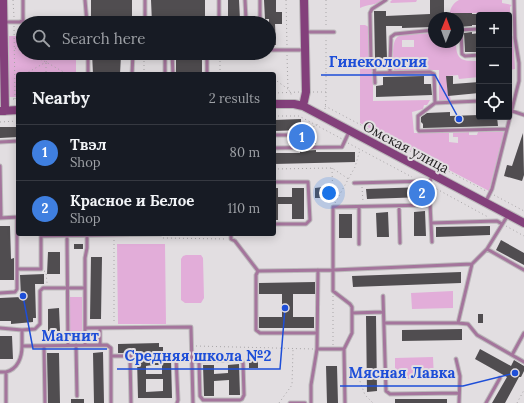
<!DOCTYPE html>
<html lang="en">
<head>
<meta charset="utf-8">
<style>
	:root { --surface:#171b24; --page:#242831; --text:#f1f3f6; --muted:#9ea1a6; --line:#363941; --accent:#718637 }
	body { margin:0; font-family:Lora,serif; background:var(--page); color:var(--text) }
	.controls { position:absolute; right:12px; top:12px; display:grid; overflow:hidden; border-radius:4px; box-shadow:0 2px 10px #0003 }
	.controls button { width:36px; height:36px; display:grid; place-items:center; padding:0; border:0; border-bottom:1px solid var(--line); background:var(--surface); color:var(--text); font:20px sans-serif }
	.compass { position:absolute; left:428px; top:12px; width:36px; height:36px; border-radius:50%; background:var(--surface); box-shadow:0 2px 10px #0003; rotate:1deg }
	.you { position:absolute; left:329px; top:193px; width:14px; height:14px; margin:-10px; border:3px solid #fff; border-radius:50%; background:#1a73e8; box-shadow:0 0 0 6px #1a73e833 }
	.badge { display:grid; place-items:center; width:26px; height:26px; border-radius:50%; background:var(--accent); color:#fff; font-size:13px; font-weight:700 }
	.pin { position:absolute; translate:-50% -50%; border:2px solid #fff; box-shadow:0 1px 4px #0006 }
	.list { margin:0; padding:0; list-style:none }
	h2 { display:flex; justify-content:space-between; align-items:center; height:52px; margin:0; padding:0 16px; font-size:17px }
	h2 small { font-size:13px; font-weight:400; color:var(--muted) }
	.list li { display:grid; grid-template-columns:26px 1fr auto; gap:12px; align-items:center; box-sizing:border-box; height:56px; padding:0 16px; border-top:1px solid var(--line) }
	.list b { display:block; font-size:15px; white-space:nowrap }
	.list p { margin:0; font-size:13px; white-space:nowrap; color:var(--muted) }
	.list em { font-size:13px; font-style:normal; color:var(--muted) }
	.icon { flex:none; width:22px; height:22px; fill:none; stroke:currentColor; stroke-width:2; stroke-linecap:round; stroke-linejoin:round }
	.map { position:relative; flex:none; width:524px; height:403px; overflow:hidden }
	.search { position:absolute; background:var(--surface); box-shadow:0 2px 10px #0003; left:16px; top:16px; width:260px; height:44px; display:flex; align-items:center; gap:10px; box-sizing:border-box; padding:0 14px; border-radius:22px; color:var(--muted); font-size:15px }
	.panel { position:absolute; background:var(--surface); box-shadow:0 2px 10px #0003; left:16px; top:72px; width:260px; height:164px; border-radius:4px }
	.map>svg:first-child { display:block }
	.green { fill:#e2add9; fill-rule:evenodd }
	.building { fill:#504d50; fill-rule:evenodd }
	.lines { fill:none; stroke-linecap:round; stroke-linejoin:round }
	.lane-casing { stroke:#bcb9bb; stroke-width:5 }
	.secondary-casing { stroke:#bcb9bb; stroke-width:10 }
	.path { stroke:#a8a5a7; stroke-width:1; stroke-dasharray:1 3; stroke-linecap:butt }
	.lane { stroke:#a4759c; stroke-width:3 }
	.secondary { stroke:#83407b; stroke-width:8 }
	.labels { text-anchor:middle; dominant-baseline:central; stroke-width:4; stroke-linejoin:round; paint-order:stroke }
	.street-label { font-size:14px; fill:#252425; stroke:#e2dee1 }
	.leader { fill:none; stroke:#1d4ed8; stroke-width:1.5 }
	.callout-dot { fill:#1d4ed8; stroke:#e2dee1; stroke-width:1.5 }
	.callout-label { font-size:15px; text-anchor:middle; font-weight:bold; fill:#1d4ed8; stroke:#e2dee1; stroke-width:4; stroke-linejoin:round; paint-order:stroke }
</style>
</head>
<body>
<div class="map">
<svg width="524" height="403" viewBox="0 0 524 403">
	<rect width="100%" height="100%" fill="#e2dee1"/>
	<path class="green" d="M360 0H384C377 5 368 4 360 8Z
		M392 0H417L416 2 391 3 390 2Z
		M459 0H502V3L512 5 510 7V12L507 13H450C450 8 454 2 459 0Z
		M360 25H365L369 27 370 60 373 64V101L430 100 427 105H424L423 109 412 112 414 133H449V142L458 143V137H453V133L469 132V135H477L478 132H503L504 133 489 191 360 123Z
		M432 33 434 42H456C456 61 462 61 479 61V77L459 79 458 75 447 76 448 96H450L451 101H439V70H394C394 60 389 37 402 35ZM402 40H414V47H402Z
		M9 36H16L18 42 23 46V53H76V74H18V97H9Z
		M513 36 515 69 509 70V37Z
		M117 244H165L166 324H118Z
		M186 255H201L203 258 204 298 201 303H185L181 300V259L183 256Z
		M453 291V308L412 309 411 293Z
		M70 297H82V331H70Z
		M433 357 434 379H395V358Z"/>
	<path class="building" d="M91 0H132V23H91Z
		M151 0H205V23H152Z
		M228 0H239L240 20H228Z
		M264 0H276V12H282V24H275L276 45H269V19H265Z
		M430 0H444V13H472V14H479V25H472V26L458 27V18H434V27L402 28V26H386L387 59H375L374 11H386V16L430 14Z
		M472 32V34L479 33V52H465L464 33Z
		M92 53H107V55H121L120 74H93Z
		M176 54H202V74H176Z
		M424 76V84H431L432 95 376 97V86L383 85V77Z
		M446 76H453V84L479 82V93L448 96Z
		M450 112V116L479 115V117H497L498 126 423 128V124L421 122V117L427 113Z
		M301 119V130L274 131V120Z
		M0 127H18V137L0 138Z
		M299 131H316V144L300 145Z
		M523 133 524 175 522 181 504 176 507 165 512 166Z
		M316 150V152H355V162L274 164V153H300V151Z
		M323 187V198H315V188Z
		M424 187 425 197 367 199 366 189Z
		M274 188H278V197H292V188H304V219H292V204H278V220H274Z
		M425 211 426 236H414V212Z
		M388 212 389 237H377L376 213Z
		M339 214H352V238H339Z
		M0 226H10L11 259 14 258V280H0Z
		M490 226V235L436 237V227Z
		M501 240 524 253V265L496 250Z
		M74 244H83V249H74Z
		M48 252H60V274H47Z
		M91 257H102L101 319H90Z
		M461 272V283L353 287 352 276Z
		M44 274V284H35L36 318H33V322L11 324V321H0V298L21 297 20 275Z
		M315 282V294H293V317H314V328H259V317H282V294H259V283Z
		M59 308 60 331H48V309Z
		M478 314H483V323H478Z
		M366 316H376L377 391 367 392Z
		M462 329V340L402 341V330Z
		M0 336H12L13 359H0Z
		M159 343V347H163V353H146L143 356 146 359H171L172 398H138L137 359 139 355 136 353H118V344ZM153 365H162V374H146V366ZM146 379H163V391L146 392Z
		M480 349 511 366 514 360 524 366V371L521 377H519L505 403H492L507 377 475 359Z
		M103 352 104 403H94L93 353Z
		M47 353H59L60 403H48Z
		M249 361H258V368H249Z
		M239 364 240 395H229V380L214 381V396H204L203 365H214V374L228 373V365Z
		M326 366H337L338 403H327Z
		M71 399H84V403H71Z
		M395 399H447V403H395Z"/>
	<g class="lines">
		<defs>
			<path id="lane" d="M85 0 87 23
				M145 0V23
				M219 0V23
				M245 0 246 19
				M260 0V18
				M4 22H20L23 20V0
				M461 29 462 54 465 56 479 55
				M458 30 479 29
				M305 32H334
				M269 50H305
				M88 53V74
				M165 53V74
				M172 53 173 74
				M207 53V74
				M390 63 391 37 395 34 434 30
				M374 64 390 63V73
				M374 73 430 72 434 74 435 103 418 116V129L419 131 507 129
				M132 74 133 53
				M375 83 374 64 371 60 370 13 372 9 386 0
				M435 103 479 101
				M512 111 524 115
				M274 135H296L297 148
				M0 142 18 141
				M274 148 342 147 349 132
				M0 166 1 218
				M274 182H308L310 220 306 224H274
				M354 183 429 181
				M486 201 492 189 519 81V63L515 38 514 0
				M399 206 400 243
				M359 207V244
				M0 218 18 217
				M431 223 497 221 502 224
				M231 234V239L235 241 258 271
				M41 236 161 234
				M67 236 68 345
				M432 242 429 185 432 175
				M487 249 524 270
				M17 269H41V235
				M258 271 333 270 472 264
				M258 271 256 275V330L260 333H317
				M0 293 15 292 17 289V217
				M383 296 386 391 390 394 459 393
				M352 313 383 312
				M384 323H458L472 264 487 249 508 215
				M458 323 468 324 477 335 524 362
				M0 328 22 330V346L107 345 111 348V403
				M85 328V258L87 248V236
				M100 328V345
				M22 330 35 329 40 324V291L43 288H85
				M76 345 77 396
				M85 345V328L191 327 193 403
				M44 346 45 403
				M317 349H344
				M512 355 524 333
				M111 356H136
				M130 356 131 403
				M146 356H173L176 357 178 400 177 403
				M456 359 460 376 459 403
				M192 361 239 360H241L243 363 244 395 242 399 240 400H203L200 396 199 361
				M0 372H6V403
				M6 372C18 369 22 357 22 346
				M290 403H305
				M311 403V385L317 349 318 270
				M345 403 344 349 352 333V307L350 304 333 291V207L429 205
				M486 403 500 378"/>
			<path id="secondary" d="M3 0 5 111
				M274 104H294L303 106 524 223
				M303 106 306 92 304 0
				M1 111 18 110"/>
		</defs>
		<use href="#lane" class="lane-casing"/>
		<use href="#secondary" class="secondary-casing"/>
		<path class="path" d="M13 0 14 17
			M286 0 287 46
			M326 0V27
			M14 26 15 99
			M15 48 23 52
			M26 53 46 62 67 74
			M144 53V74
			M220 53V74
			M287 55 288 90 291 92V97
			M46 63V74
			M25 74 46 62 58 53
			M274 79 288 89
			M313 92H326
			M274 93 300 92
			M13 99H18
			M325 106 486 191
			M325 109 326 99V37
			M274 116H299L342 139
			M0 122 18 121
			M298 131 316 126 318 123
			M348 143 412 177
			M332 168 333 203
			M274 169 332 168 350 180
			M362 187 363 202
			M433 187 488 217
			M494 195 524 211
			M335 203 355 167 360 150
			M506 226 524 236
			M163 238 226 239
			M114 240V323
			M44 271 46 272 47 283
			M333 296V345
			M196 346 313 349
			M349 366 354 368 357 373 365 395 373 403
			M279 403 292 385 293 350
			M517 403 524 390"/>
		<use href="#lane" class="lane"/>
		<use href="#secondary" class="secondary"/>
	</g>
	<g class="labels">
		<g class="street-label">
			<text transform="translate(406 147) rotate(28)">Омская улица</text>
		</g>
	</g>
	<path class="leader" d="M459 119L435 75H321M23 296L33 349H107M285 308L280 369H117M515 373L463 386H340"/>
	<g class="callout-dot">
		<circle cx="459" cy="119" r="4"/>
		<circle cx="23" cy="296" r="4"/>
		<circle cx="285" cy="308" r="4"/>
		<circle cx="515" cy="373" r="4"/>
	</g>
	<g class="callout-label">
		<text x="378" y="67">Гинекология</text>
		<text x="70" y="341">Магнит</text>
		<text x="198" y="361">Средняя школа №2</text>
		<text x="402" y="378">Мясная Лавка</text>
	</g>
</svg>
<div class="controls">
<button>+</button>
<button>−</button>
<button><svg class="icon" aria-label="locate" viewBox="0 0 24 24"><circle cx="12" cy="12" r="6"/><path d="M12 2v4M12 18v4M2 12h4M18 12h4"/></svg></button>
</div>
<svg class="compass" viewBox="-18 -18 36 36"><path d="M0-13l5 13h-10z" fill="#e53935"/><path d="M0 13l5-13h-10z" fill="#9ea1a6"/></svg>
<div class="you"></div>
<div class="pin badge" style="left:302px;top:137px;background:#3f7fe0">1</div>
<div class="pin badge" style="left:422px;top:193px;background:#3f7fe0">2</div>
<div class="search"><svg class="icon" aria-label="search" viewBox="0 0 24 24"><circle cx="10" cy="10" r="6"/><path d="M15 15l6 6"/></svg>Search here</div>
<section class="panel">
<h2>Nearby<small>2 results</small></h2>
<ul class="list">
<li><span class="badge" style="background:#3f7fe0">1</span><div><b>Твэл</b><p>Shop</p></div><em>80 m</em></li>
<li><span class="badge" style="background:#3f7fe0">2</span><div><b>Красное и Белое</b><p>Shop</p></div><em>110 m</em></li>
</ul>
</section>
</div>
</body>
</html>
